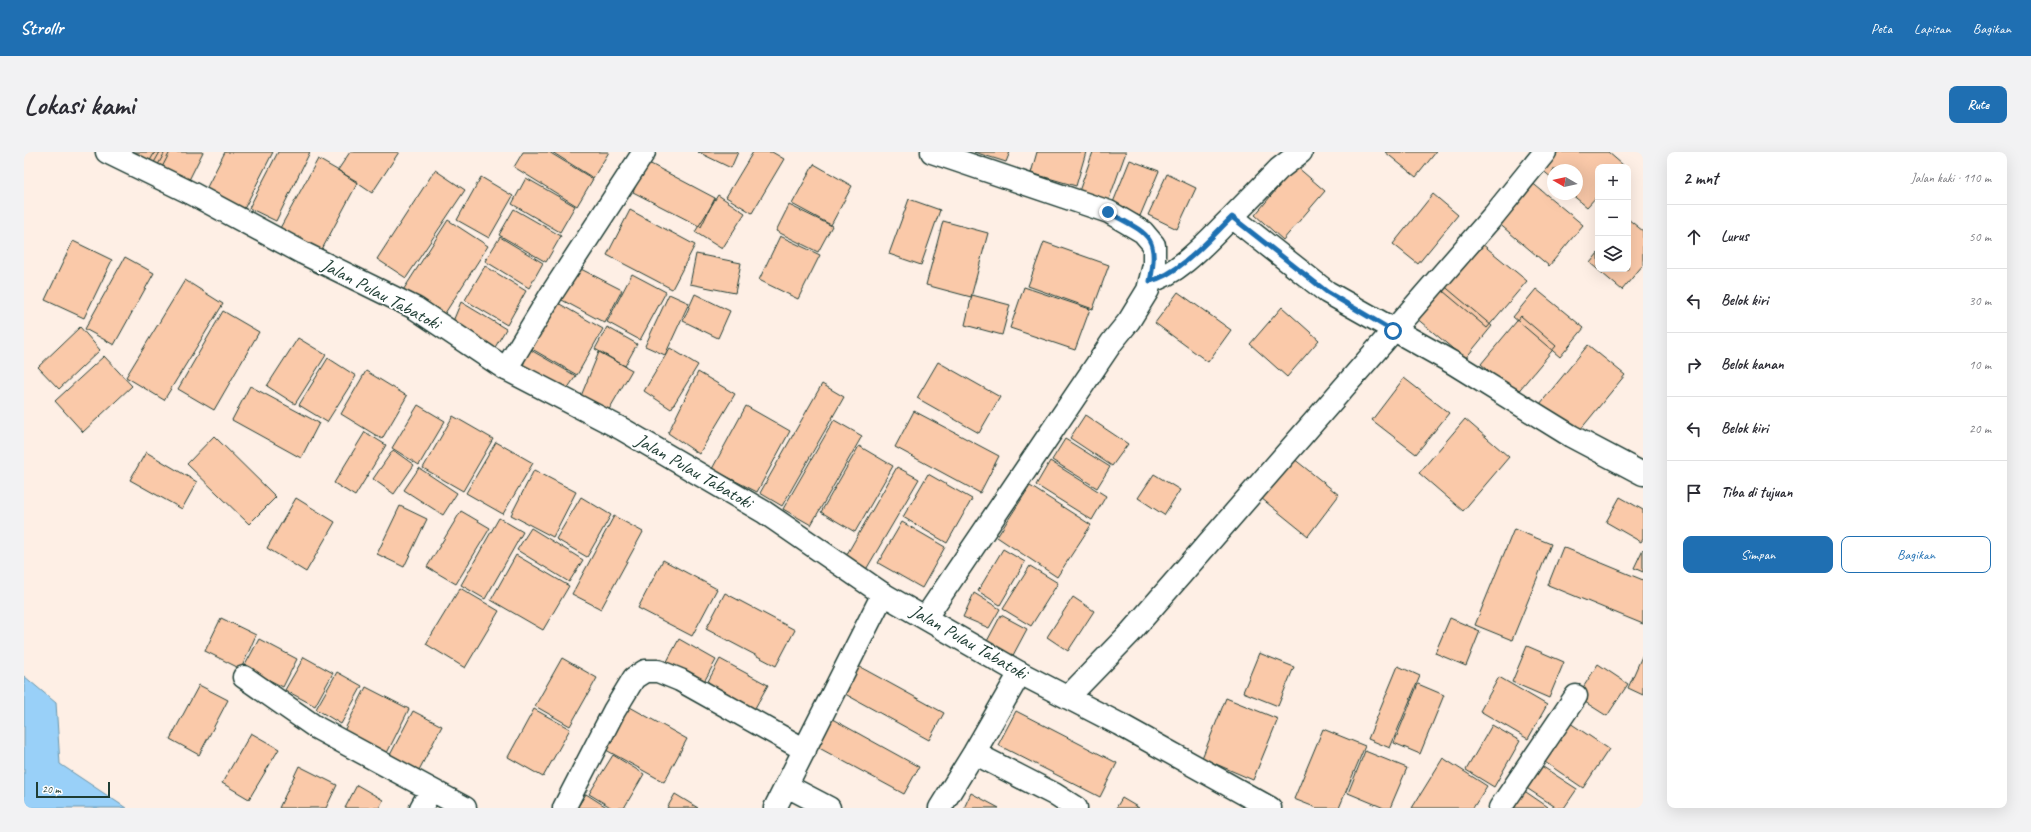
<!DOCTYPE html>
<html lang="id">
<head>
<meta charset="utf-8">
<style>
	:root { --surface:#fff; --page:#f2f2f3; --text:#2b2b33; --muted:#7c7c81; --line:#e1e1e2; --accent:#1f6fb2 }
	body { margin:0; font-family:Caveat,sans-serif; background:var(--page); color:var(--text) }
	.controls { position:absolute; right:12px; top:12px; display:grid; overflow:hidden; border-radius:8px; box-shadow:0 4px 16px #0002 }
	.controls button { width:36px; height:36px; display:grid; place-items:center; padding:0; border:0; border-bottom:1px solid var(--line); background:var(--surface); color:var(--text); font:20px sans-serif }
	.compass { position:absolute; left:1523px; top:12px; width:36px; height:36px; border-radius:50%; background:var(--surface); box-shadow:0 4px 16px #0002; rotate:279deg }
	.scale { position:absolute; left:12px; bottom:10px; width:74px; box-sizing:border-box; padding-left:4px; border:2px solid #1f3d34; border-top:0; font-size:11px; line-height:14px; white-space:nowrap; color:#1f3d34; -webkit-text-stroke:3px #fff; paint-order:stroke }
	.stop { position:absolute; width:12px; height:12px; margin:-9px; border:3px solid #1f6fb2; border-radius:50%; background:#fff }
	.stop.end { background:#1f6fb2; border-color:#fff; box-shadow:0 1px 4px #0008 }
	.list { margin:0; padding:0; list-style:none }
	h2 { display:flex; justify-content:space-between; align-items:center; height:52px; margin:0; padding:0 16px; font-size:17px }
	h2 small { font-size:13px; font-weight:400; color:var(--muted) }
	.list li { display:grid; grid-template-columns:26px 1fr auto; gap:12px; align-items:center; box-sizing:border-box; height:64px; padding:0 16px; border-top:1px solid var(--line) }
	.list b { display:block; font-size:15px; white-space:nowrap }
	.list em { font-size:13px; font-style:normal; color:var(--muted) }
	.actions { display:flex; gap:8px; padding:12px 16px }
	.actions a { flex:1; padding:9px 0; border:1px solid var(--accent); border-radius:8px; text-align:center; font-size:14px; color:var(--accent) }
	.actions .main { background:var(--accent); color:#fff }
	.icon { flex:none; width:22px; height:22px; fill:none; stroke:currentColor; stroke-width:2; stroke-linecap:round; stroke-linejoin:round }
	.map { position:relative; flex:none; width:1619px; height:656px; overflow:hidden; border-radius:8px }
	header { display:flex; align-items:center; gap:24px; box-sizing:border-box; height:56px; padding:0 20px; background:var(--accent); color:#fff }
	header strong { font-size:19px }
	nav { display:flex; gap:22px; margin-inline-start:auto; font-size:14px }
	.intro { display:flex; align-items:center; justify-content:space-between; box-sizing:border-box; height:96px; padding:0 24px }
	h1 { margin:0; font-size:28px }
	.button { padding:10px 18px; border-radius:8px; background:var(--accent); color:#fff; font-size:14px; font-weight:700 }
	main { display:flex; gap:24px; padding:0 24px }
	aside { flex:1; background:var(--surface); border-radius:8px; box-shadow:0 4px 16px #0002 }
	.map>svg:first-child { display:block }
	.water { fill:#99d0f8; stroke:#6895aa }
	.building { fill:#fac9a9; stroke:#1f3d34 }
	.lines { fill:none; stroke-linecap:round; stroke-linejoin:round }
	.street-casing { stroke:#1f3d34; stroke-width:25 }
	.highway-casing { stroke:#1f3d34; stroke-width:25 }
	.street { stroke:#fff; stroke-width:22 }
	.highway { stroke:#fff; stroke-width:22 }
	.route { stroke:#1f6fb2; stroke-width:5 }
	.labels { text-anchor:middle; dominant-baseline:central; stroke-width:4; stroke-linejoin:round; paint-order:stroke }
	.street-label { font-size:19px; fill:#1f3d34; stroke:#fff }
</style>
</head>
<body>
<header>
<strong>Strollr</strong>
<nav><a>Peta</a><a>Lapisan</a><a>Bagikan</a></nav>
</header>
<div class="intro"><h1>Lokasi kami</h1><a class="button">Rute</a></div>
<main>
<div class="map">
<svg width="1619" height="656" viewBox="0 0 1619 656">
	<rect width="100%" height="100%" fill="#feefe5"/>
	<filter id="ink" filterUnits="userSpaceOnUse"><feTurbulence type="fractalNoise" baseFrequency=".025" numOctaves="2"/><feDisplacementMap in="SourceGraphic" scale="8" xChannelSelector="R" yChannelSelector="G"/><feConvolveMatrix kernelMatrix="1 2 1 2 8 2 1 2 1" color-interpolation-filters="sRGB"/></filter>
	<g filter="url(#ink)">
		<path class="water" d="M0 524 32 551 36 612 102 656H0Z"/>
		<path class="building" d="M98 0H136L127 16Z
			M131 0H146L136 19 124 12Z
			M141 0H179L161 36 130 20Z
			M201 0H249L219 59 181 39Z
			M254 0H286L252 69 225 56Z
			M326 0H375L348 41 314 18Z
			M499 0H525L569 27 553 54 490 15Z
			M528 0H585L569 26Z
			M674 0H714L707 16Z
			M729 0H748L760 7 728 61 702 45Z
			M950 0H986L982 10Z
			M1013 0H1062L1052 34 1007 21Z
			M1069 0H1102L1083 53 1054 42Z
			M1361 0H1412L1392 25Z
			M1530 0H1584L1599 13 1597 15H1574V43L1563 55 1547 42H1553V18H1529V27L1516 16Z
			M294 7 334 30 296 101 255 78Z
			M1106 8 1135 19 1116 64 1088 53Z
			M623 10 691 46 677 75 609 40Z
			M790 12 828 34 807 73 768 52Z
			M1272 14 1301 39 1259 88 1231 63Z
			M411 18 441 38 382 126 353 107Z
			M1143 22 1172 36 1153 77 1124 63Z
			M457 25 489 44 465 86 433 68Z
			M502 26 551 54 536 80 488 52Z
			M1506 29 1559 73 1525 114 1473 70Z
			M1409 42 1434 63 1394 112 1369 92Z
			M694 43 721 61 698 97 671 80Z
			M885 47 916 58 897 113 865 102Z
			M765 53 808 74 794 100 752 79Z
			M490 57 537 84 522 110 475 83Z
			M606 58 671 93 648 137 583 103Z
			M1604 67 1619 79V113L1598 138 1566 111 1574 101V117H1604Z
			M424 68 464 94 416 169 376 143Z
			M919 69 964 81 947 145 902 133Z
			M756 84 796 103 774 147 735 128Z
			M476 85 519 111 505 136 461 109Z
			M1452 87 1503 129 1463 176 1413 134Z
			M49 89 88 108 60 166 21 148Z
			M1020 90 1085 113 1069 157 1004 134Z
			M672 102 717 111 711 141 666 132Z
			M101 105 130 121 90 193 61 177Z
			M461 114 502 139 483 173 441 148Z
			M553 115 598 138 581 171 536 147Z
			M608 122 642 140 616 188 583 170Z
			M161 128 199 152 140 248 102 225Z
			M1418 132 1468 174 1441 207 1391 165Z
			M1000 135 1066 157 1051 198 986 176Z
			M1512 137 1560 176 1536 205 1489 165Z
			M1154 140 1207 178 1184 210 1131 171Z
			M645 142 665 151 641 203 621 194Z
			M671 142 706 159 694 186 659 169Z
			M948 143 986 153 978 183 941 173Z
			M437 150 482 177 470 197 427 174Z
			M534 151 579 177 553 223 508 197Z
			M1258 155 1295 188 1263 225 1226 192Z
			M199 159 235 180 190 258 154 237Z
			M1497 164 1532 194 1492 242 1457 212Z
			M56 175 76 198 35 237 14 215Z
			M583 175 613 192 601 214 571 197Z
			M274 186 302 203 271 252 243 234Z
			M1564 193 1601 223 1552 283 1516 252Z
			M646 196 674 213 647 257 620 239Z
			M505 197 552 224 541 240 497 219Z
			M575 200 608 218 583 261 557 244Z
			M80 204 108 234 59 280 31 249Z
			M304 206 332 224 303 270 275 253Z
			M914 210 976 245 955 281 893 246Z
			M342 219 383 244 358 287 317 262Z
			M674 220 711 242 675 302 644 281Z
			M1380 226 1425 261 1392 302 1348 268Z
			M798 232 820 245 758 354 736 341Z
			M226 234 295 271 277 306 208 268Z
			M394 253 421 269 395 313 368 296Z
			M722 254 766 279 733 340 688 317Z
			M890 259 975 304 956 341 871 295Z
			M1061 263 1104 292 1088 314 1046 286Z
			M429 264 469 287 439 339 399 316Z
			M1441 267 1485 305 1439 359 1395 321Z
			M810 268 838 284 787 373 759 357Z
			M341 280 362 293 331 344 310 331Z
			M190 284 252 345 225 372 163 312Z
			M1041 287 1086 315 1073 336 1028 308Z
			M472 290 509 311 479 362 442 341Z
			M835 294 869 314 831 380 797 360Z
			M369 298 390 313 370 342 349 327Z
			M122 300 173 330 158 357 106 328Z
			M1264 302 1315 343 1284 384 1232 342Z
			M1026 309 1082 344 1068 368 1012 333Z
			M873 315 895 327 840 421 819 409Z
			M395 316 433 341 419 363 380 338Z
			M510 318 552 340 529 385 487 363Z
			M904 322 948 347 923 391 879 365Z
			M1130 322 1156 338 1140 363 1114 346Z
			M1006 334 1067 373 1033 425 973 385Z
			M557 345 587 363 563 405 532 387Z
			M1596 345 1619 358V387L1617 390 1582 370Z
			M272 346 311 370 282 420 243 396Z
			M376 354 403 367 380 415 353 402Z
			M437 359 466 376 432 432 403 415Z
			M590 364 619 380 577 457 548 442Z
			M475 366 499 380 461 447 437 433Z
			M878 370 921 395 898 436 854 411Z
			M507 376 559 408 545 430 493 398Z
			M1490 377 1527 392 1488 488 1451 473Z
			M1539 395 1619 428V472L1524 433Z
			M979 397 1001 410 976 453 954 439Z
			M1619 397V420L1610 416Z
			M492 403 545 434 519 478 467 448Z
			M639 408 693 437 668 484 614 456Z
			M1006 414 1034 431 1007 474 979 457Z
			M436 436 475 459 441 516 402 492Z
			M701 441 771 478 752 514 682 477Z
			M950 441 976 457 965 476 939 465Z
			M1049 445 1070 459 1044 499 1023 485Z
			M977 463 1003 477 987 507 961 493Z
			M197 466 232 483 217 517 181 499Z
			M1426 466 1456 479 1442 514 1411 501Z
			M235 487 273 507 259 535 220 515Z
			M655 487 692 508 676 537 639 517Z
			M1503 494 1540 510 1525 546 1488 530Z
			M1235 501 1270 515 1254 554 1219 540Z
			M1619 502V543L1604 536Z
			M280 505 309 521 291 554 261 538Z
			M538 506 573 526 546 574 511 554Z
			M696 507 744 533 727 563 680 537Z
			M827 510 920 561 905 588 812 537Z
			M1574 512 1604 532 1583 564 1553 545Z
			M1374 514 1396 524 1366 596 1344 587Z
			M313 520 338 534 317 572 292 557Z
			M1475 525 1523 553 1504 587 1456 559Z
			M1394 532 1420 543 1396 602 1370 591Z
			M175 533 204 548 175 603 146 587Z
			M342 535 385 557 363 601 320 579Z
			M1202 546 1254 567 1229 628 1178 606Z
			M597 550 663 587 640 630 573 593Z
			M510 557 546 577 519 625 484 605Z
			M389 559 418 574 395 618 366 603Z
			M992 559 1093 611 1076 645 974 593Z
			M801 563 895 615 880 642 786 591Z
			M1540 567 1585 597 1559 636 1515 606Z
			M1468 573 1496 589 1470 635 1442 618Z
			M1299 577 1341 594 1315 656H1293L1270 647Z
			M227 581 255 597 225 647 198 631Z
			M1341 599 1383 616 1366 656H1360L1324 641Z
			M589 603 620 622 600 656H588L565 642Z
			M1419 606 1463 634 1449 656H1388Z
			M1516 613 1553 637 1540 656H1533L1501 635Z
			M275 614 313 633 302 656H255Z
			M333 633 359 648 355 656H321Z
			M1499 638 1524 655 1523 656H1487Z
			M947 641 975 656H940Z
			M562 642 584 656H553Z
			M651 642 674 656H643Z
			M1098 646 1115 656H1092Z"/>
		<g class="lines">
			<defs>
				<path id="street" d="M1277 0 1255 17 1208 65 1303 140 1429 211 1547 284 1619 322
					M1126 129C1156 122 1186 86 1208 65
					M482 217 528 141 620 0
					M902 465 1088 190 1105 169 1124 138 1130 113V93L1119 80 1085 60 908 0
					M220 525 293 576 441 656
					M1044 545 1106 481 1470 63 1521 0
					M950 601 1030 642 1052 656
					M763 634 805 656
					M397 656 407 638
					M540 656 590 559 610 526 621 519H634L656 528 781 598
					M751 656 859 442
					M916 656 950 601 996 521
					M1476 656 1552 544"/>
				<path id="highway" d="M83 0 169 42 279 101 391 156 482 217 598 277 740 360 859 442 996 521 1095 572 1246 656"/>
			</defs>
			<use href="#street" class="street-casing"/>
			<use href="#highway" class="highway-casing"/>
			<use href="#street" class="street"/>
			<use href="#highway" class="highway"/>
		</g>
	</g>
	<g class="lines" filter="url(#ink)">
		<path class="route" d="M1084 60C1121 81 1137 82 1126 129 1156 122 1186 86 1208 65L1303 140 1369 179"/>
	</g>
	<g class="labels">
		<g class="street-label">
			<text transform="translate(357 142) rotate(28)">Jalan Pulau Tabatoki</text>
			<text transform="translate(670 319) rotate(30)">Jalan Pulau Tabatoki</text>
			<text transform="translate(945 490) rotate(30)">Jalan Pulau Tabatoki</text>
		</g>
	</g>
</svg>
<div class="controls">
<button>+</button>
<button>−</button>
<button><svg class="icon" aria-label="layers" viewBox="0 0 24 24"><path d="M12 4l9 5-9 5-9-5zM3 14l9 5 9-5"/></svg></button>
</div>
<svg class="compass" viewBox="-18 -18 36 36"><path d="M0-13l5 13h-10z" fill="#e53935"/><path d="M0 13l5-13h-10z" fill="#7c7c81"/></svg>
<div class="scale">20 m</div>
<div class="stop" style="left:1369px;top:179px"></div>
<div class="stop end" style="left:1084px;top:60px"></div>
</div>
<aside>
<h2>2 mnt<small>Jalan kaki · 110 m</small></h2>
<ul class="list">
<li><svg class="icon" aria-label="ahead" viewBox="0 0 24 24"><path d="M12 20V5M6 11l6-6 6 6"/></svg><div><b>Lurus</b></div><em>50 m</em></li>
<li><svg class="icon" aria-label="left" viewBox="0 0 24 24"><path d="M17 20v-9H6M10 6l-5 5 5 5"/></svg><div><b>Belok kiri</b></div><em>30 m</em></li>
<li><svg class="icon" aria-label="right" viewBox="0 0 24 24"><path d="M7 20v-9h11M14 6l5 5-5 5"/></svg><div><b>Belok kanan</b></div><em>10 m</em></li>
<li><svg class="icon" aria-label="left" viewBox="0 0 24 24"><path d="M17 20v-9H6M10 6l-5 5 5 5"/></svg><div><b>Belok kiri</b></div><em>20 m</em></li>
<li><svg class="icon" aria-label="arrive" viewBox="0 0 24 24"><path d="M6 21V4h12l-3 4 3 4H6"/></svg><div><b>Tiba di tujuan</b></div></li>
</ul>
<div class="actions"><a class="main">Simpan</a><a>Bagikan</a></div>
</aside>
</main>
</body>
</html>
